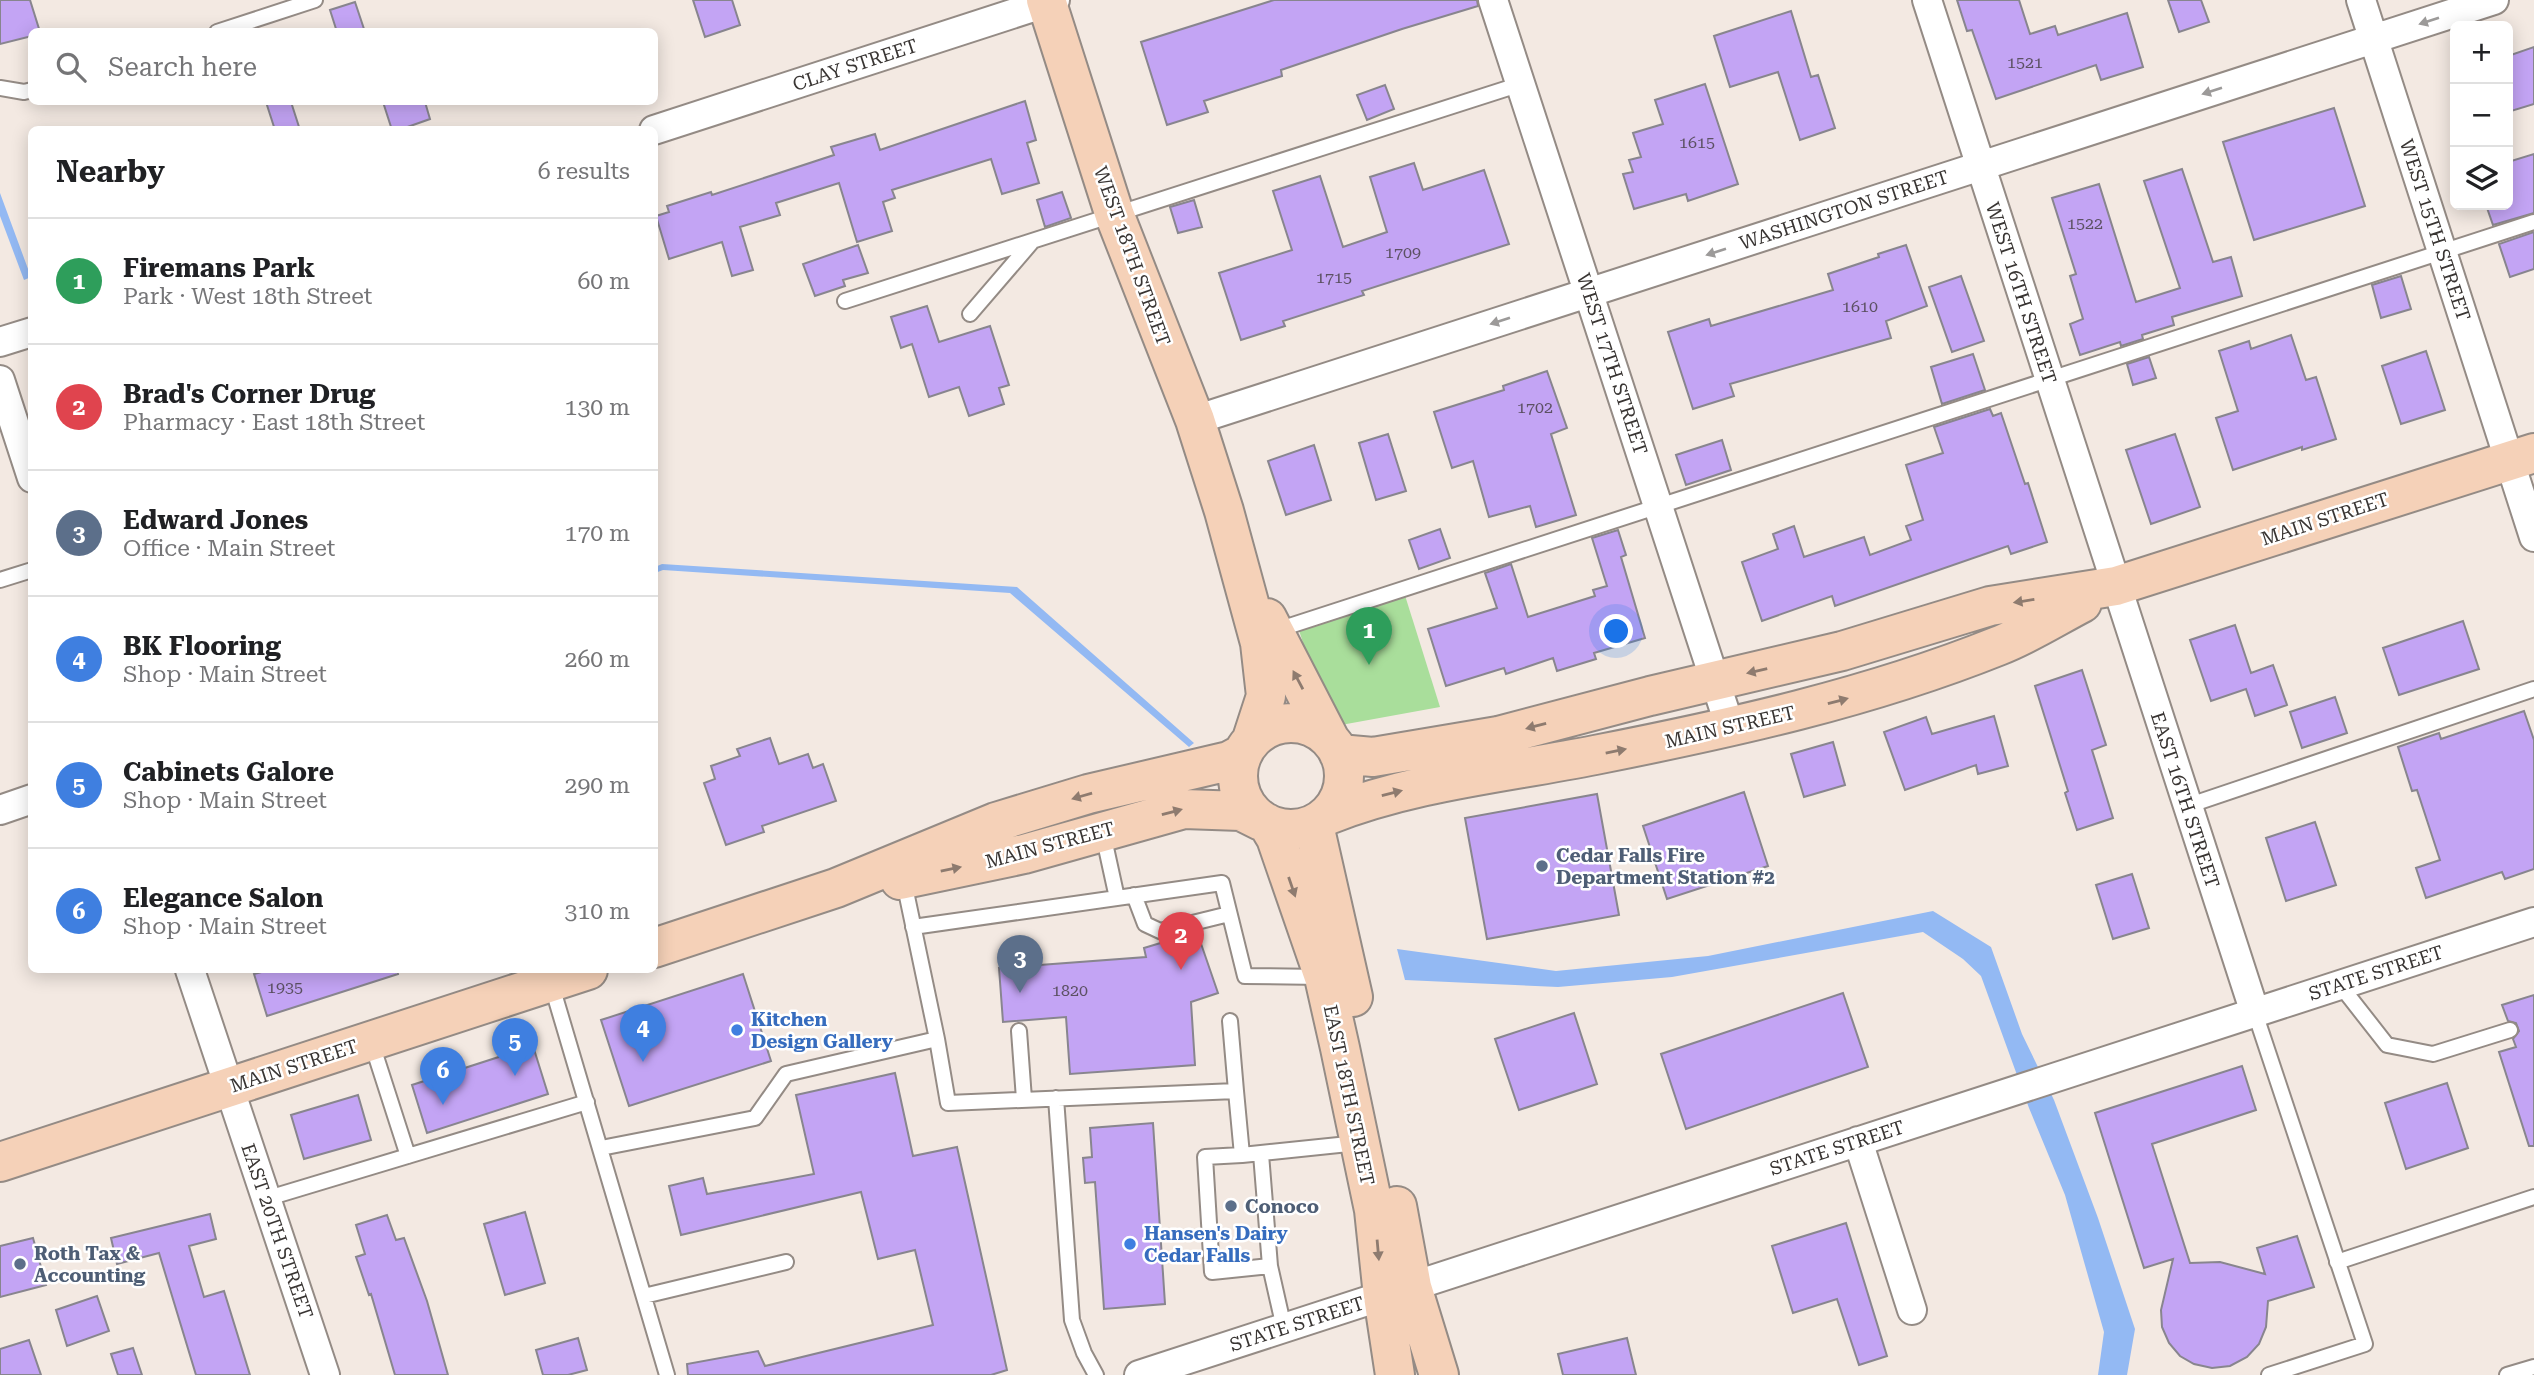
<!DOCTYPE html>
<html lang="en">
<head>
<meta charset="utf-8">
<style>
	:root { --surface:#fff; --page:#f2f2f2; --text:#202124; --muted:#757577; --line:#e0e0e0; --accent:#ea580c }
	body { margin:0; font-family:"Roboto Serif",serif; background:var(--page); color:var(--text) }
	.controls { position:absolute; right:21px; top:21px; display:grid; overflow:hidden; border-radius:10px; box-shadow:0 4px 18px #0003 }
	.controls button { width:63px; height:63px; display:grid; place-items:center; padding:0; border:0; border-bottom:2px solid var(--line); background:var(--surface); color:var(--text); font:35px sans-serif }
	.you { position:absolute; left:1617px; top:632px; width:24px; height:24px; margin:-18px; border:5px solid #fff; border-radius:50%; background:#1a73e8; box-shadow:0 0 0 10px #1a73e833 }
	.badge { display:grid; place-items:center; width:46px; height:46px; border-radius:50%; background:var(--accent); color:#fff; font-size:23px; font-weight:700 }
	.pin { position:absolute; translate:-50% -58px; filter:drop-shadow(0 2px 4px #0008) }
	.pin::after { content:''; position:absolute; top:37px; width:24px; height:21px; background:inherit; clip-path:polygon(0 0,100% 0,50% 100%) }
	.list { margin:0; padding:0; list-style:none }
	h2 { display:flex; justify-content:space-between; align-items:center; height:91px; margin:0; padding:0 28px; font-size:30px }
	h2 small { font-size:23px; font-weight:400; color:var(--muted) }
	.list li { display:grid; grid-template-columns:46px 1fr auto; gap:21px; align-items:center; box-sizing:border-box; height:126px; padding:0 28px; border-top:2px solid var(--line) }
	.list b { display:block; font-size:26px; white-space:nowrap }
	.list p { margin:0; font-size:23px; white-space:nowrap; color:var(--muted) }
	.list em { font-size:23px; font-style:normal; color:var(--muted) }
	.icon { flex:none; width:38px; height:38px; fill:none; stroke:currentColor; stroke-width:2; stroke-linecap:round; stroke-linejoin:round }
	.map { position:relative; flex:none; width:2534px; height:1375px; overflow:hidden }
	.search { position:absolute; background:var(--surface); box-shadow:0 4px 18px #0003; left:28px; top:28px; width:630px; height:77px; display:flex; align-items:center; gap:18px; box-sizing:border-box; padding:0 24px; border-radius:10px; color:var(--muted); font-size:26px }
	.panel { position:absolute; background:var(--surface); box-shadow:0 4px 18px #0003; left:28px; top:126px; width:630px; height:847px; border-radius:10px }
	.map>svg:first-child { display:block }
	.green { fill:#a9de9b }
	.water { fill:#93b9f3 }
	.building { fill:#c3a4f4; stroke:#88858e; stroke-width:2 }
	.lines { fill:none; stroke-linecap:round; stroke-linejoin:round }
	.service-casing { stroke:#948b85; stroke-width:18 }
	.minor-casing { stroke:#948b85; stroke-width:32 }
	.secondary-casing { stroke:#948b85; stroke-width:42 }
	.service { stroke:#fff; stroke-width:14 }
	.minor { stroke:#fff; stroke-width:28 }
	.secondary { stroke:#f5d1b8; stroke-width:38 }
	.oneway { fill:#9c9a99 }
	.oneway2 { fill:#8e7b6f }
	.service-dot { fill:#5c6f8a; stroke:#fff; stroke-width:2.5 }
	.shop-dot { fill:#3f7fe0; stroke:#fff; stroke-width:2.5 }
	.labels { text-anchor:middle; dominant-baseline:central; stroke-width:5; stroke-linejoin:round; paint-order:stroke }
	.number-label { font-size:16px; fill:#5c5163 }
	.street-label { font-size:19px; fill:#393533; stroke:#fff }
	.service-label { font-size:19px; font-weight:bold; fill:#4e5e75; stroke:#fff; text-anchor:start }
	.shop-label { font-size:19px; font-weight:bold; fill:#366cbe; stroke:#fff; text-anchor:start }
</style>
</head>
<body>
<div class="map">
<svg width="2534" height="1375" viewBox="0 0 2534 1375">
	<rect width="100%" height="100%" fill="#f3e9e2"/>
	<path class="green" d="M1403 589 1440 707 1330 727 1297 624Z"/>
	<path class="water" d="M0 193 31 277 24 280 0 216Z
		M662 564 1017 587 1194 743 1189 747 1010 593 663 570 655 573V567Z
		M1933 911 1991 947 2022 1034 2054 1100 2098 1218 2135 1329 2127 1375H2098L2104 1332 2065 1195 2029 1108 1981 976 1963 959 1923 932 1672 977 1558 987 1405 980 1397 949 1556 971 1708 956Z"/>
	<path class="building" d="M0 0H30L40 32H32V36L0 44Z
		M693 0H732L740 25 705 37Z
		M1274 0H1477L1478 6 1402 29 1281 70 1282 76 1204 101 1208 112 1167 125 1141 42Z
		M1957 0H2019L2030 34 2055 26 2058 35 2127 13 2143 67 2101 80 2096 65 1996 99 1972 30 1967 31Z
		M2168 0H2201L2209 22 2179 32Z
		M355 2 365 32H337L330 10Z
		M1791 11 1811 77 1818 75 1835 128 1800 140 1778 72 1730 87 1714 36Z
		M2534 47V104L2508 112V56Z
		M1705 84 1738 184 1688 201 1686 194 1634 209 1623 174 1633 172 1629 160 1641 157 1633 133 1663 124 1655 100Z
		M1385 85 1394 109 1367 120 1357 95Z
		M1025 101 1036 140 1027 143 1039 183 1002 194 991 159 892 190 895 198 883 202 892 231 857 242 839 183 776 203 780 215 740 227 753 270 732 276 722 242 669 259 656 216 669 212 667 206 711 192 712 195 834 155 831 147 875 134 880 150Z
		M266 102H291L300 130H275Z
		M383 102H425L430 119 399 130H392Z
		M2334 108 2365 206 2254 240 2223 142Z
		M2534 154V213L2493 225 2486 205H2508V162Z
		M1414 163 1423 190 1484 170 1509 244 1362 291 1364 295 1283 321 1285 326 1241 340 1219 273 1292 250 1273 191 1320 176 1343 247 1387 232 1370 177Z
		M2182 169 2213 262 2231 257 2242 296 2172 317 2174 325 2142 335 2143 339 2121 346 2120 342 2080 355 2070 324 2083 319 2070 276 2076 274 2052 198 2099 184 2136 302 2180 288 2144 181Z
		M1062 192 1071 218 1045 227 1037 200Z
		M1194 200 1202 227 1178 233 1170 207Z
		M2534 232V269L2510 277 2499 244Z
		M858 245 868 273 843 280 845 286 815 296 803 264Z
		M1906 245 1927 306 1886 321 1891 338 1730 384 1734 396 1693 409 1668 332 1709 319 1711 326 1833 290 1828 274 1879 257 1878 254Z
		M1961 276 1984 341 1952 352 1929 287Z
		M2401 276 2411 309 2381 318 2372 285Z
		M927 306 939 342 990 326 1009 385 999 388 1004 404 969 416 959 387 929 397 912 344 901 348 891 317Z
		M2291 335 2306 380 2316 377 2336 439 2302 450V447L2233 470 2216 418 2238 411 2219 351 2249 341 2251 349Z
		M2426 351 2445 410 2401 424 2382 366Z
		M1973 354 1985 390 1942 404 1931 367Z
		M2149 357 2156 378 2133 385 2127 364Z
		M1547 371 1567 428 1551 434 1576 515 1536 527 1530 506 1489 517 1473 461 1452 468 1434 412 1504 390 1503 386Z
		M1990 409 1993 416 2001 413 2025 484 2028 483 2047 542 2011 554 2008 546 1835 606 1832 596 1762 621 1742 562 1778 549 1773 534 1794 526 1804 557 1864 537 1870 555 1911 540 1906 526 1923 520 1906 465 1943 453 1934 427Z
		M1388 434 1406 491 1376 500 1359 443Z
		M2175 434 2200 507 2151 524 2126 450Z
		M1722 440 1731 470 1686 485 1676 455Z
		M1314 445 1331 500 1286 515 1268 461Z
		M1440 529 1450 558 1419 569 1409 540Z
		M1618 530 1626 555 1621 557 1645 638 1594 653 1596 659 1557 671 1553 658 1506 674 1504 668 1446 686 1428 629 1497 608 1485 573 1511 564 1528 617 1595 596 1593 590 1607 586 1592 538Z
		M2463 621 2479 669 2399 695 2383 648Z
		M2235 625 2251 673 2273 665 2287 705 2255 716 2246 689 2211 701 2190 640Z
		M2082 670 2106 745 2092 750 2113 818 2077 830 2065 793 2068 791 2035 686Z
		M2335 697 2347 733 2302 748 2290 712Z
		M2524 711 2534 740V869L2505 879 2502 872 2426 898 2416 868 2440 860 2417 790 2412 791 2398 747 2439 733 2441 739Z
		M1994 716 2008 766 1978 774 1976 765 1905 790 1884 732 1926 717 1932 734Z
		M770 738 779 764 808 754 813 768 823 764 836 801 762 826 764 832 726 845 704 783 715 779 711 766 740 756 737 749Z
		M1833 742 1845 785 1804 797 1791 754Z
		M1744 792 1768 866 1667 899 1643 826Z
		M1597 794 1619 915 1487 939 1465 818Z
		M2315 822 2336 885 2286 901 2266 838Z
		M2132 874 2149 928 2113 939 2096 885Z
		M1197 932 1218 993 1191 1002 1195 1065 1070 1074 1066 1017 1003 1022 999 968 1146 957 1144 948Z
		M269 970H397L398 974 267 1016 254 974Z
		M743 974 771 1061 629 1106 601 1020Z
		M1843 993 1868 1067 1686 1129 1661 1054Z
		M2534 995V1146H2529L2499 1052 2516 1047 2513 1039 2519 1031 2516 1023 2508 1021 2502 1005Z
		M1574 1013 1597 1084 1519 1110 1495 1039Z
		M533 1046 548 1094 427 1133 412 1085Z
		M2242 1066 2256 1110 2152 1144 2190 1263 2220 1262 2265 1274 2257 1248 2297 1236 2314 1287 2268 1301 2266 1327 2259 1344 2247 1357 2230 1366 2212 1368 2194 1364 2180 1356 2169 1343 2162 1327 2161 1310 2173 1259 2144 1268 2095 1113Z
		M895 1073 913 1156 957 1147 1007 1370 991 1375H688L687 1364 758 1351 765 1366 933 1325 915 1250 878 1259 861 1192 681 1235 669 1186 703 1178 707 1194 814 1174 796 1095Z
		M2447 1083 2468 1148 2406 1169 2385 1103Z
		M358 1095 371 1140 304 1159 291 1115Z
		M1153 1123 1165 1304 1104 1309 1095 1182 1085 1183 1083 1158 1092 1157 1090 1128Z
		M525 1212 545 1283 505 1295 484 1224Z
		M210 1214 216 1239 189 1246 204 1297 224 1291 250 1375H196L159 1253 117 1264 111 1238Z
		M387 1215 396 1240 404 1238 427 1301 448 1375H395L371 1294 369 1295 356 1257 365 1254 356 1225Z
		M1846 1223 1887 1356 1859 1365 1837 1299 1793 1313 1772 1246Z
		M33 1238 46 1285 0 1297V1246Z
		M97 1296 109 1331 67 1346 56 1310Z
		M578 1338 587 1370 568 1375H543L536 1350Z
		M1627 1338 1636 1375H1563L1558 1354Z
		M29 1340 41 1375H0V1349Z
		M133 1348 142 1375H118L111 1354Z"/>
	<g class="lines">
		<defs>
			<path id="service" d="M217 32 315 0
				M0 88 24 92 32 90
				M845 301 1521 84
				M970 314 1031 243
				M0 580 32 570
				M1274 631 2534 222
				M2187 806 2534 689
				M1103 834 1117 898
				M1134 895 1145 924 1160 931 1229 914
				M913 927 1222 883 1245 976 1322 977
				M551 983 667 1375
				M2340 985 2387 1045 2433 1054 2510 1030
				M2255 1013 2365 1344 2269 1375
				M1019 1031 1024 1099
				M937 1039 948 1103 1236 1091 1230 1021
				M371 1041 408 1156
				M1236 1091 1242 1155 1358 1143
				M1056 1098 1072 1320 1084 1353 1096 1375
				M601 1148 755 1118 786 1074 937 1039 904 882
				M1242 1155 1205 1157 1212 1272 1270 1266 1261 1154
				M265 1199 587 1102
				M2337 1262 2534 1197
				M1270 1266 1284 1328
				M644 1296 786 1262
				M2507 1375 2534 1367"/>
			<path id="minor" d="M1493 0 1730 727
				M1927 0 2255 1013
				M2361 0 2534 537
				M654 130 1055 0
				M0 342 32 332
				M0 380 32 478
				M1195 420 2494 0
				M0 810 32 799
				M190 970 325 1375
				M1858 1141 1912 1310
				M1139 1375 2534 922"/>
			<path id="secondary" d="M1046 0 1115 216 1195 420 1224 511 1260 643 1266 696 1252 739
				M1267 618 1330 740
				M1238 776a53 53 0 1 1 106 0a53 53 0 1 1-106 0Z
				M1339 754 1373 757 1498 736 1650 696 1842 651 1990 606 2116 586 2534 453
				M1328 815C1414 781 1505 773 1595 755 1732 728 1868 698 1998 646 2027 635 2055 617 2082 603
				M1267 823 1276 838 1324 977 1340 1048 1374 1210 1383 1296 1395 1375
				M1314 825 1353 997
				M900 880 1024 854 1184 809 1241 811 1261 821
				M654 948 836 888 996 822 1088 794 1229 761 1242 754
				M0 1162 588 970
				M1397 1206 1412 1287 1439 1375"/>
		</defs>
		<use href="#service" class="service-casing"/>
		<use href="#minor" class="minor-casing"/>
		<use href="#secondary" class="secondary-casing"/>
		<use href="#service" class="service"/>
		<use href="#minor" class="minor"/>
		<use href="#secondary" class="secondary"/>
	</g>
	<defs><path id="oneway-solid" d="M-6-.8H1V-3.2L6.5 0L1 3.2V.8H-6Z" transform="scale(1.75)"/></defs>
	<g class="oneway">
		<use href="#oneway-solid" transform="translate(2429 21) rotate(162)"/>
		<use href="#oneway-solid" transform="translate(2212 91) rotate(162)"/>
		<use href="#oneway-solid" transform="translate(1716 252) rotate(162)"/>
		<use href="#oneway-solid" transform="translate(1500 321) rotate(162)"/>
	</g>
	<g class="oneway2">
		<use href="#oneway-solid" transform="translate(2024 601) rotate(171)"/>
		<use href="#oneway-solid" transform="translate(1757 671) rotate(167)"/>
		<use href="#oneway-solid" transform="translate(1298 680) rotate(-118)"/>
		<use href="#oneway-solid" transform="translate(1838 701) rotate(-15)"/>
		<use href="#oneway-solid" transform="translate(1536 726) rotate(165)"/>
		<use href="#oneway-solid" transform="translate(1616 751) rotate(-11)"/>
		<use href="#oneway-solid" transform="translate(1392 793) rotate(-14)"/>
		<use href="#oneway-solid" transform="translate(1082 796) rotate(164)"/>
		<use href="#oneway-solid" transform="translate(1172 812) rotate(-15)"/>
		<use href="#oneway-solid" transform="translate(951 869) rotate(-12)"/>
		<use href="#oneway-solid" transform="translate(1292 887) rotate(71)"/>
		<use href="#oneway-solid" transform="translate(1378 1250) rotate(85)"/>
	</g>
	<g class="service-dot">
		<circle cx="1542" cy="866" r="7"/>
		<circle cx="1231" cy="1206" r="7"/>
		<circle cx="20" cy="1264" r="7"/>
	</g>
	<g class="shop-dot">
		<circle cx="737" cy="1030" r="7"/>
		<circle cx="1130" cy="1244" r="7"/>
	</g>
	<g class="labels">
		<g class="number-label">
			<text x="2025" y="62">1521</text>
			<text x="1697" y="142">1615</text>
			<text x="2085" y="223">1522</text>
			<text x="1403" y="252">1709</text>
			<text x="1334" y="277">1715</text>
			<text x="1860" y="306">1610</text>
			<text x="1535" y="407">1702</text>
			<text x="285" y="987">1935</text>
			<text x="1070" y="990">1820</text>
		</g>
		<g class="street-label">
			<text transform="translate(855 65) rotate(-18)">CLAY STREET</text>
			<text transform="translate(1844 210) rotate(-18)">WASHINGTON STREET</text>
			<text transform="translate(2435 230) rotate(72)">WEST 15TH STREET</text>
			<text transform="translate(1132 256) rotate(70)">WEST 18TH STREET</text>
			<text transform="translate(2021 293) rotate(72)">WEST 16TH STREET</text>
			<text transform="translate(1612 364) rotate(72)">WEST 17TH STREET</text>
			<text transform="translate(2325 519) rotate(-18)">MAIN STREET</text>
			<text transform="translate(1730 727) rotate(-13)">MAIN STREET</text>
			<text transform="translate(2185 800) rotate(72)">EAST 16TH STREET</text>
			<text transform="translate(1050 845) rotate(-15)">MAIN STREET</text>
			<text transform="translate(2376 973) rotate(-18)">STATE STREET</text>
			<text transform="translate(294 1066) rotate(-18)">MAIN STREET</text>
			<text transform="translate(1349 1095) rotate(78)">EAST 18TH STREET</text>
			<text transform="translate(1837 1148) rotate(-18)">STATE STREET</text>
			<text transform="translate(277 1231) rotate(71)">EAST 20TH STREET</text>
			<text transform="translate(1297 1324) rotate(-18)">STATE STREET</text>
		</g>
		<g class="service-label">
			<text x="1556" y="855">Cedar Falls Fire<tspan x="1556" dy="22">Department Station #2</tspan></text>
			<text x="1245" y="1206">Conoco</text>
			<text x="34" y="1253">Roth Tax &amp;<tspan x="34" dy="22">Accounting</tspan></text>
		</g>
		<g class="shop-label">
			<text x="751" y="1019">Kitchen<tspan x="751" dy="22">Design Gallery</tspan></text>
			<text x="1144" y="1233">Hansen's Dairy<tspan x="1144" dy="22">Cedar Falls</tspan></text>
		</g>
	</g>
</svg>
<div class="controls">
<button>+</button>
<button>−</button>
<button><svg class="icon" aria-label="layers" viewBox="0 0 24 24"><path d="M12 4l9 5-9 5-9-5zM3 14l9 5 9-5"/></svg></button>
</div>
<div class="you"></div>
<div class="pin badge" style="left:1369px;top:665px;background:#2e9e5b">1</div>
<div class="pin badge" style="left:1181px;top:970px;background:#e0444e">2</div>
<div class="pin badge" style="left:1020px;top:993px;background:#5c6f8a">3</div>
<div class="pin badge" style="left:643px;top:1062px;background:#3f7fe0">4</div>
<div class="pin badge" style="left:515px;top:1076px;background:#3f7fe0">5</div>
<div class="pin badge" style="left:443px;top:1105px;background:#3f7fe0">6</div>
<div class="search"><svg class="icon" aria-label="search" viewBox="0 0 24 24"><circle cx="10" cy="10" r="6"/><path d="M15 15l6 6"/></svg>Search here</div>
<section class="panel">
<h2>Nearby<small>6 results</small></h2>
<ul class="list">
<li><span class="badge" style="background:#2e9e5b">1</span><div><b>Firemans Park</b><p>Park · West 18th Street</p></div><em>60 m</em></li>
<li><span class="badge" style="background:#e0444e">2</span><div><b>Brad's Corner Drug</b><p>Pharmacy · East 18th Street</p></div><em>130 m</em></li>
<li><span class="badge" style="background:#5c6f8a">3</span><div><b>Edward Jones</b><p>Office · Main Street</p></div><em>170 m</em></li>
<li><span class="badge" style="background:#3f7fe0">4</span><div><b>BK Flooring</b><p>Shop · Main Street</p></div><em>260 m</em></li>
<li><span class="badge" style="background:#3f7fe0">5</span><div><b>Cabinets Galore</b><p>Shop · Main Street</p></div><em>290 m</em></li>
<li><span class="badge" style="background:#3f7fe0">6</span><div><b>Elegance Salon</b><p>Shop · Main Street</p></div><em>310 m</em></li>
</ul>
</section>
</div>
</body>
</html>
